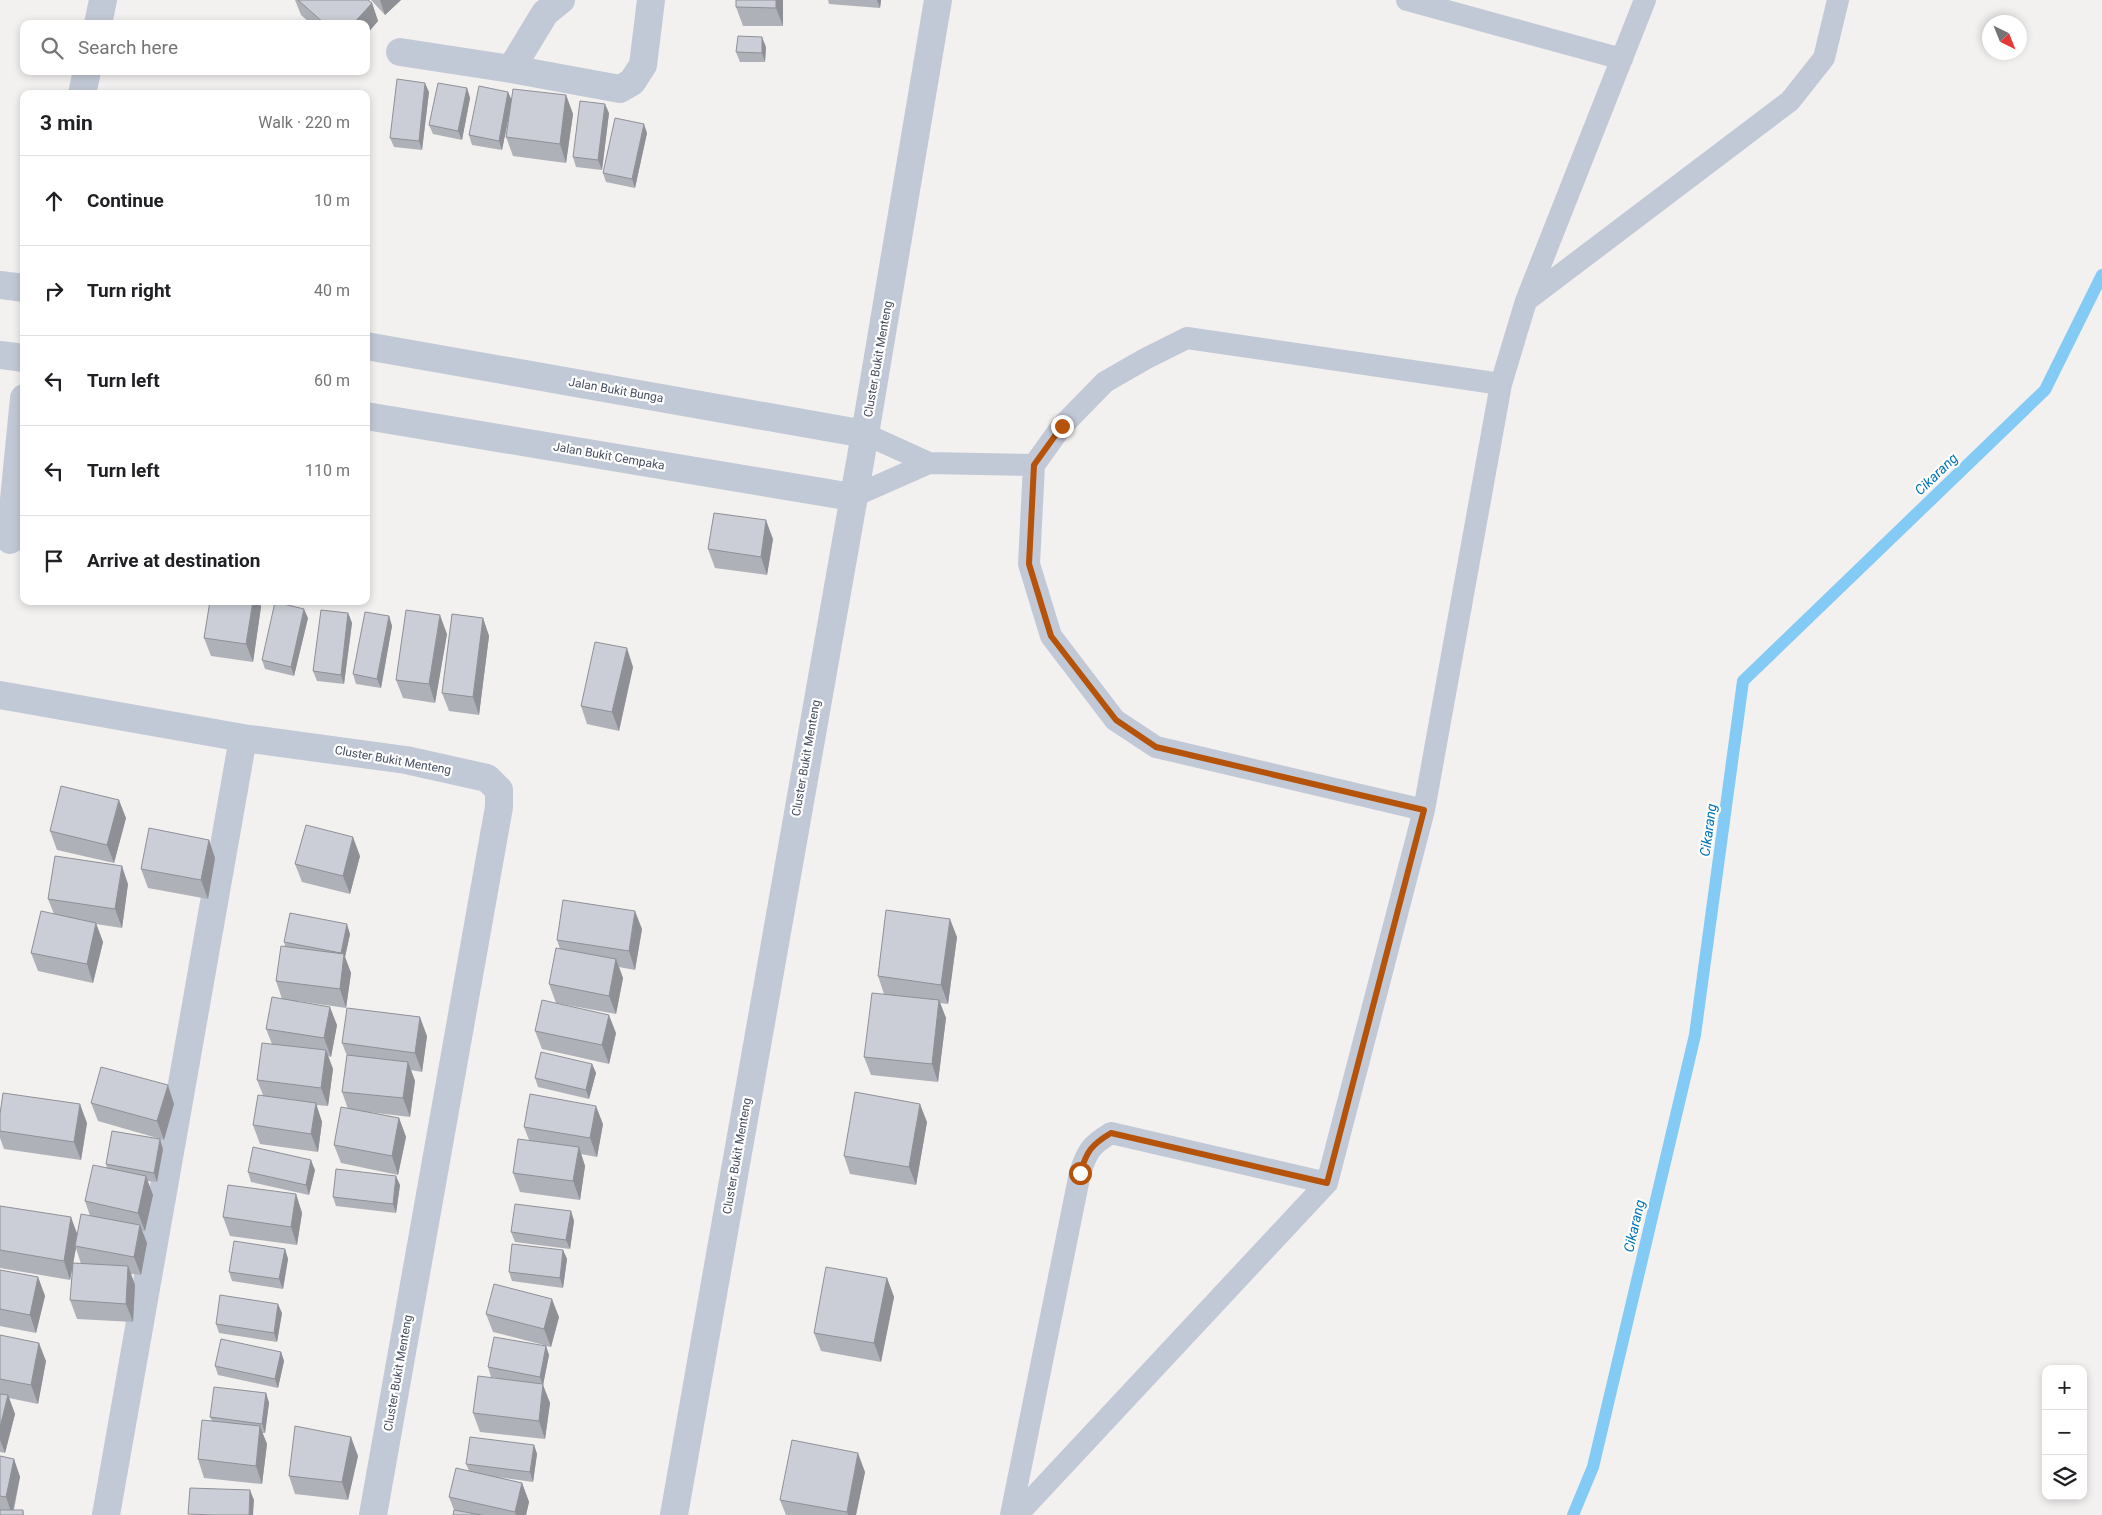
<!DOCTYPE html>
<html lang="en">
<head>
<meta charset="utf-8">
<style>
	:root { --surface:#fff; --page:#f6f6f6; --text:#202124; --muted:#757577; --line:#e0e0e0 }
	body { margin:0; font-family:Roboto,sans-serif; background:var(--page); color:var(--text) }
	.controls { position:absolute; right:15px; bottom:15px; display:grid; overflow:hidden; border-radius:10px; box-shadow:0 2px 8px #0003 }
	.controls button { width:45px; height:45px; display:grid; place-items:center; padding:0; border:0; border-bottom:1px solid var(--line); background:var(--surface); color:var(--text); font:25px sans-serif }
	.compass { position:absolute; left:1982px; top:15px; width:45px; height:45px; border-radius:50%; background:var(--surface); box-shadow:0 2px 8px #0003; rotate:137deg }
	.stop { position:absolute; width:15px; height:15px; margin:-11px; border:4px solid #b45309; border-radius:50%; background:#fff }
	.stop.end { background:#b45309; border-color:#fff; box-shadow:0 1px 5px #0008 }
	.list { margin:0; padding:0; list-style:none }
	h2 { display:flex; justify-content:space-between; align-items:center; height:65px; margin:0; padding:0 20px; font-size:21px }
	h2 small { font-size:16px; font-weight:400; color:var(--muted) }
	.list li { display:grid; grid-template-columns:32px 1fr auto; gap:15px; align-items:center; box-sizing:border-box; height:90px; padding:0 20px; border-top:1px solid var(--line) }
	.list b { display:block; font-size:19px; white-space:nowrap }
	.list em { font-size:16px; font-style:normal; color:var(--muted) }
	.icon { flex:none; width:28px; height:28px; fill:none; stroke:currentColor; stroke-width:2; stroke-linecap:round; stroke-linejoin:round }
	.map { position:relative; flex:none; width:2102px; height:1515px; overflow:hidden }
	.search { position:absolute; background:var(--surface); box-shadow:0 2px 8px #0003; left:20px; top:20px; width:350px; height:55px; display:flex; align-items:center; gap:12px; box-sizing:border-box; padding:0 18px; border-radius:10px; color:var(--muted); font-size:19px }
	.panel { position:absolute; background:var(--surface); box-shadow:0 2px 8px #0003; left:20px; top:90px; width:350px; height:515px; border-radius:10px }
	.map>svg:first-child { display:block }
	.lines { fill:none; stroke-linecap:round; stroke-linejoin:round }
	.stream { stroke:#83caf5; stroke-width:12 }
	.service { stroke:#c2c9d6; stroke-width:22 }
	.minor { stroke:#c2c9d6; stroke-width:28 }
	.wall { fill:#afb1b8; fill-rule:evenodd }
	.shaded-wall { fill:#8e9096 }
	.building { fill:#cbced6; stroke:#8e9096 }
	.route { stroke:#b45309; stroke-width:6 }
	.labels { text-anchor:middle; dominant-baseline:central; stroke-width:4.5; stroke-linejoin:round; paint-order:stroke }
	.street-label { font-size:12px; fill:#464f60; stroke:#fff }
	.water-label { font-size:14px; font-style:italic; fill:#0073b8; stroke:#fff }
</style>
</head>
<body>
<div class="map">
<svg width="2102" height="1515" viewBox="0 0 2102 1515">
	<rect width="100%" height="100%" fill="#f3f0f0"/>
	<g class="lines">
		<path class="stream" d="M1573 1515 1593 1467 1695 1035 1743 681 2045 390 2102 275"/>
		<path class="service" d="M1407 0 1622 59
			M1527 300 1790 101 1824 58 1838 0
			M865 434 929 463 1034 465
			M852 497 929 463
			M1424 810 1156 747 1115 720 1051 636 1029 564 1034 465 1062 426 1105 382 1145 359 1187 338 1501 384
			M1011 1515 1080 1173C1087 1151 1091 1145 1111 1133L1327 1183
			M1017 1515 1327 1183 1424 810 1501 384 1526 301 1645 0"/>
		<path class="minor" d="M98 24 103 0
			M400 52 511 69 620 89 632 82 643 65 651 0
			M511 69 545 13 561 0
			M82 94 87 71
			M0 285 24 288
			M366 346 865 434
			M0 355 24 358
			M366 416 852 497
			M10 540 24 398
			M0 695 243 738 406 760 487 778 499 790V807L373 1515
			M106 1515 243 738
			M674 1515 865 434 938 0"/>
	</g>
	<path class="wall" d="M295 0H368L372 3 378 21 366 35V24H311L301 15Z
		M371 0H401L385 15Z
		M736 0H783V26H743L736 7Z
		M828 0H881L880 8 829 4Z
		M766 47 765 62H740L736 52Z
		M467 88 470 98 462 140 433 134 429 125Z
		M429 92 422 150 394 147 390 138Z
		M508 92 512 101 566 95 573 114 566 163 513 156 506 137 510 110 502 150 472 145 469 135Z
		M609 113 602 170 576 167 573 157Z
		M647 133 635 188 606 182 603 173Z
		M773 539 767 575 715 568 708 549Z
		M210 601H259L261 607 253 662 211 656 204 638Z
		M348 613 352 623 344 684 317 681 313 671Z
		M389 616 392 626 381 688 356 684 353 674Z
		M308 618 294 676 265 669 262 660Z
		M483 618 489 636 479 715 449 711 442 693Z
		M447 634 435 703 403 698 396 680Z
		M633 667 619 731 587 724 581 706Z
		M126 818 114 863 57 850 50 831Z
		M209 840 215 858 208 899 148 888 141 869Z
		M360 856 350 894 302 882 295 864Z
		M128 884 122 928 96 924 103 942 93 983 38 971 31 953 54 914 48 899Z
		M642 929 635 970 619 967 623 978 616 1014 556 1003 549 984 560 949 557 940Z
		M350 934 345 957 351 973 346 1008 297 1001 337 1025 331 1057 328 1056 333 1069 328 1106 316 1105 322 1122 318 1152 260 1144 253 1125 263 1095 257 1080 272 1044 266 1029 282 999 276 981 285 946 284 942Z
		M957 937 948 1004 940 1003 946 1018 938 1082 871 1075 864 1057 884 994 878 976Z
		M535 1031 616 1033 609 1064 542 1049Z
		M427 1036 422 1072 411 1070 415 1081 410 1117 368 1112 399 1118 406 1137 398 1175 341 1163 334 1145 348 1109 342 1092 347 1056 342 1043Z
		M592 1064 596 1073 589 1099 538 1087 535 1078Z
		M91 1103 174 1104 164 1140 98 1121Z
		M0 1114 87 1123 81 1160 4 1149 0 1138Z
		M927 1122 916 1185 850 1174 844 1156Z
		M603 1124 597 1157 581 1154 585 1166 580 1200 520 1192 513 1173 529 1140 524 1127Z
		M163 1149 157 1182 147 1181 153 1195 145 1231H142L147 1243 141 1275 131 1274 135 1285 133 1322 77 1319 70 1300 73 1265 70 1280 0 1268V1206L77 1234 90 1216 85 1201 107 1168 106 1164ZM76 1248 81 1264 73 1263Z
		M315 1170 309 1195 251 1182 248 1172Z
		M400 1185 396 1213 336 1206 333 1197Z
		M296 1194 302 1213 297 1245 230 1236 223 1217Z
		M571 1211 574 1221 570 1249 515 1242 511 1232Z
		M285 1249 288 1259 283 1289 232 1281 229 1272Z
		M563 1250 567 1259 563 1288 512 1281 509 1272Z
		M0 1270 38 1277 45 1296 36 1333 0 1326Z
		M887 1278 894 1297 881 1362 821 1351 814 1333Z
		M282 1313 277 1342 219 1333 216 1324Z
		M486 1314 559 1317 551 1347 546 1346 549 1355 543 1385 550 1403 545 1439 480 1432 473 1413 508 1380 491 1377 488 1367 544 1345 493 1332Z
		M0 1335 46 1361 38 1404 9 1398 15 1414 5 1453 0 1452Z
		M281 1352 284 1361 278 1388 218 1375 215 1366Z
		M266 1393 269 1403 265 1433H262L267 1444 262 1484 204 1478 198 1459 212 1421 210 1417Z
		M534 1445 537 1454 533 1482 497 1477 522 1483 529 1502 526 1515H453L454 1510 449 1497 469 1471 466 1464Z
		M0 1456 14 1459 20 1477 14 1510H23L24 1515H0Z
		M358 1456 348 1500 295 1494 289 1476Z
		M865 1472 856 1515H786L780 1500Z"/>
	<path class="shaded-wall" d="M380 0H401L385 15Z
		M776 0H783V26L776 8Z
		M877 0H881L880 8Z
		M372 3 378 21 366 35V24H353Z
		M762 37 766 47 765 62 762 53Z
		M425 83 429 92 422 150 419 141Z
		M467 88 470 98 462 140 458 131Z
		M508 92 512 101 502 150 499 141Z
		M566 95 573 114 566 163 560 144Z
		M605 104 609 113 602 170 598 160Z
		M644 124 647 133 635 188 632 179Z
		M766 520 773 539 767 575 761 557Z
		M253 601H259L261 607 253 662 246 644Z
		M304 609 308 618 294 676 291 667Z
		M348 613 352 623 344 684 341 675Z
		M440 615 447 634 435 703 429 684Z
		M389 616 392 626 381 688 377 679Z
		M483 618 489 636 479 715 473 697Z
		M627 648 633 667 619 731 612 712Z
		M119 800 126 818 114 863 107 845Z
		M353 837 360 856 350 894 343 876Z
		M209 840 215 858 208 899 201 880Z
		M122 866 128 884 122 928 115 909Z
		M635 911 642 929 635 970 629 951Z
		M950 919 957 937 948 1004 941 985Z
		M96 923 103 942 93 983 87 964Z
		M347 924 350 934 345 957 351 973 346 1008 340 989 341 953Z
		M616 959 623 978 616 1014 609 996Z
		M939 1000 946 1018 938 1082 932 1064Z
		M330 1007 337 1025 331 1057 324 1038Z
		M609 1015 616 1033 609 1064 602 1045Z
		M420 1017 427 1036 422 1072 415 1053Z
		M326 1050 333 1069 328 1106 321 1088Z
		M408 1062 415 1081 410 1117 403 1098Z
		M592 1064 596 1073 589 1099 586 1090Z
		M168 1085 174 1104 164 1140 157 1121Z
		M316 1103 322 1122 318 1152 311 1134Z
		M80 1104 87 1123 81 1160 74 1142Z
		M920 1104 927 1122 916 1185 909 1167Z
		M596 1106 603 1124 597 1157 590 1138Z
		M399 1118 406 1137 398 1175 392 1156Z
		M160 1139 163 1149 157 1182 154 1173Z
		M579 1147 585 1166 580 1200 573 1181Z
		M311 1160 315 1170 309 1195 306 1185Z
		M146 1176 153 1195 145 1231 138 1213Z
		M396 1176 400 1185 396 1213 393 1204Z
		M296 1194 302 1213 297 1245 291 1227Z
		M571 1211 574 1221 570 1249 566 1240Z
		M71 1217 78 1236 75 1246 76 1248 70 1280 64 1261Z
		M140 1225 147 1243 141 1275 134 1257Z
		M285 1249 288 1259 283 1289 279 1279Z
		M563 1250 567 1259 563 1288 560 1278Z
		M128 1266 135 1285 133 1322 126 1304Z
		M38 1277 45 1296 36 1333 30 1315Z
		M887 1278 894 1297 881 1362 874 1343Z
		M552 1299 559 1317 551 1347 544 1329Z
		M278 1304 282 1313 277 1342 274 1333Z
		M39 1343 46 1361 38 1404 31 1385Z
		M546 1346 549 1355 543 1385 550 1403 545 1439 539 1421 543 1386 540 1377Z
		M281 1352 284 1361 278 1388 275 1379Z
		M266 1393 269 1403 265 1433 262 1424Z
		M8 1395 15 1414 5 1453 0 1440V1427Z
		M260 1426 267 1444 262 1484 256 1466Z
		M351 1437 358 1456 348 1500 342 1482Z
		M534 1445 537 1454 533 1482 530 1472Z
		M858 1453 865 1472 856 1515H848L847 1512Z
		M14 1459 20 1477 12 1515 6 1497Z
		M522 1483 529 1502 526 1515H516L515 1512Z
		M250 1490 254 1500 253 1515H249Z"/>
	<path class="building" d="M298 0H368L372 3 353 24H325Z
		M736 0H776V8L736 7Z
		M738 36 762 37V53L736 52Z
		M397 79 425 83 419 141 390 138Z
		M438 83 467 88 458 131 429 125Z
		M479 86 508 92 499 141 469 135Z
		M513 89 566 95 560 144 506 137Z
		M580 101 605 104 598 160 573 157Z
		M615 118 644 124 632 179 603 173Z
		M714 513 766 520 761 557 708 549Z
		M210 601H253L246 644 204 638Z
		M275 602 304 609 291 667 262 660Z
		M321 610 348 613 341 675 313 671Z
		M406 610 440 615 429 684 396 680Z
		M365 612 389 616 377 679 353 674Z
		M452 614 483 618 473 697 442 693Z
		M595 642 627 648 612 712 581 706Z
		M61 786 119 800 107 845 50 831Z
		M306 825 353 837 343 876 295 864Z
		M149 828 209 840 201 880 141 869Z
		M55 856 122 866 115 909 48 899Z
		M563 900 635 911 629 951 557 940Z
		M886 910 950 919 941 985 878 976Z
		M41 911 96 923 87 964 31 953Z
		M290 913 347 924 341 953 284 942Z
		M281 946 344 954 340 989 276 981Z
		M556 948 616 959 609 996 549 984Z
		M872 993 939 1000 932 1064 864 1057Z
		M272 997 330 1007 324 1038 266 1029Z
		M542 1000 609 1015 602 1045 535 1031Z
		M347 1008 420 1017 415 1053 342 1043Z
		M262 1043 326 1050 321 1088 257 1080Z
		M541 1052 592 1064 586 1090 535 1078Z
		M347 1055 408 1062 403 1098 342 1092Z
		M101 1067 168 1085 157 1121 91 1103Z
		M855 1092 920 1104 909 1167 844 1156Z
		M3 1093 80 1104 74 1142 0 1131V1114Z
		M530 1094 596 1106 590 1138 524 1127Z
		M258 1095 316 1103 311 1134 253 1125Z
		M341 1107 399 1118 392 1156 334 1145Z
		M112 1131 160 1139 154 1173 106 1164Z
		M518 1139 579 1147 573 1181 513 1173Z
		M253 1147 311 1160 306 1185 248 1172Z
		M93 1165 146 1176 138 1213 85 1201Z
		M336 1169 396 1176 393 1204 333 1197Z
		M228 1185 296 1194 291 1227 223 1217Z
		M515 1204 571 1211 566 1240 511 1232Z
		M0 1206 71 1217 64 1261 0 1250Z
		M81 1214 140 1225 134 1257 75 1246Z
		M234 1241 285 1249 279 1279 229 1272Z
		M512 1244 563 1250 560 1278 509 1272Z
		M73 1263 128 1266 126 1304 70 1300Z
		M826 1267 887 1278 874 1343 814 1333Z
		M0 1270 38 1277 30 1315 0 1309Z
		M494 1284 552 1299 544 1329 486 1314Z
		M220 1295 278 1304 274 1333 216 1324Z
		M0 1335 39 1343 31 1385 0 1379Z
		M494 1337 546 1346 540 1377 488 1367Z
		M221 1339 281 1352 275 1379 215 1366Z
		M478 1376 543 1384 539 1421 473 1413Z
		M214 1387 266 1393 262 1424 210 1417Z
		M0 1394 8 1395 0 1427Z
		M202 1420 260 1426 256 1466 198 1459Z
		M295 1426 351 1437 342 1482 289 1476Z
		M470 1437 534 1445 530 1472 466 1464Z
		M792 1440 858 1453 847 1512 780 1500Z
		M0 1456 14 1459 6 1497 0 1496Z
		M456 1468 522 1483 515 1512 449 1497Z
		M190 1488 250 1490 249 1515H213L188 1514Z
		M0 1510H23V1515H0Z
		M454 1510 481 1515H453Z"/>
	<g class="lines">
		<path class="route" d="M1062 426 1034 465 1029 564 1051 636 1116 720 1156 747 1424 810 1327 1183 1111 1133C1091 1145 1087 1151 1080 1173"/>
	</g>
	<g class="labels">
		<g class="street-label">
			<text transform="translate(878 359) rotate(-80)">Cluster Bukit Menteng</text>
			<text transform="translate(616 390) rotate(10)">Jalan Bukit Bunga</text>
			<text transform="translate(609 456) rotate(10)">Jalan Bukit Cempaka</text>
			<text transform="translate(806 758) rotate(-80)">Cluster Bukit Menteng</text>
			<text transform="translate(393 760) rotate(10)">Cluster Bukit Menteng</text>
			<text transform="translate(737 1156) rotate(-80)">Cluster Bukit Menteng</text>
			<text transform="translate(398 1373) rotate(-80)">Cluster Bukit Menteng</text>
		</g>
		<g class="water-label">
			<text transform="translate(1936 474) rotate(-44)">Cikarang</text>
			<text transform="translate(1708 830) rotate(-82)">Cikarang</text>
			<text transform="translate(1634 1226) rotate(-77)">Cikarang</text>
		</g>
	</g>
</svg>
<div class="controls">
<button>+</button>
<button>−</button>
<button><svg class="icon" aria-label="layers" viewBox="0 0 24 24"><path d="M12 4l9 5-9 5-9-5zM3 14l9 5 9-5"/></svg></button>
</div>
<svg class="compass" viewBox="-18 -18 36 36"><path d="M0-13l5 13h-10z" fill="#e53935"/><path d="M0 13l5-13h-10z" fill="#757577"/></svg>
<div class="stop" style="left:1080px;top:1173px"></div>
<div class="stop end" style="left:1062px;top:426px"></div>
<div class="search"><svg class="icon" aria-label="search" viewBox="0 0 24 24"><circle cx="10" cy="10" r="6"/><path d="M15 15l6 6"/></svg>Search here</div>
<section class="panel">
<h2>3 min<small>Walk · 220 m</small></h2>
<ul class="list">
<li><svg class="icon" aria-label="ahead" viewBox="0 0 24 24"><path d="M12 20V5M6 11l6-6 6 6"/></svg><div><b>Continue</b></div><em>10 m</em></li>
<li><svg class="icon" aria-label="right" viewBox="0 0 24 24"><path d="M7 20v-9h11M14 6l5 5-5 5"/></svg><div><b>Turn right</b></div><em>40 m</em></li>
<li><svg class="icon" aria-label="left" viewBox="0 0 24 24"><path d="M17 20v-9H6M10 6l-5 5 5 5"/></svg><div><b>Turn left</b></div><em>60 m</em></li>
<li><svg class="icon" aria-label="left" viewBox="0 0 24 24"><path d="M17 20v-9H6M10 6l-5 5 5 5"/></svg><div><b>Turn left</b></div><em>110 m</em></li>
<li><svg class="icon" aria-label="arrive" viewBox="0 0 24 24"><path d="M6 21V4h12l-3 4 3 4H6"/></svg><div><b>Arrive at destination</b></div></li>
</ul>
</section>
</div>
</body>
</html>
